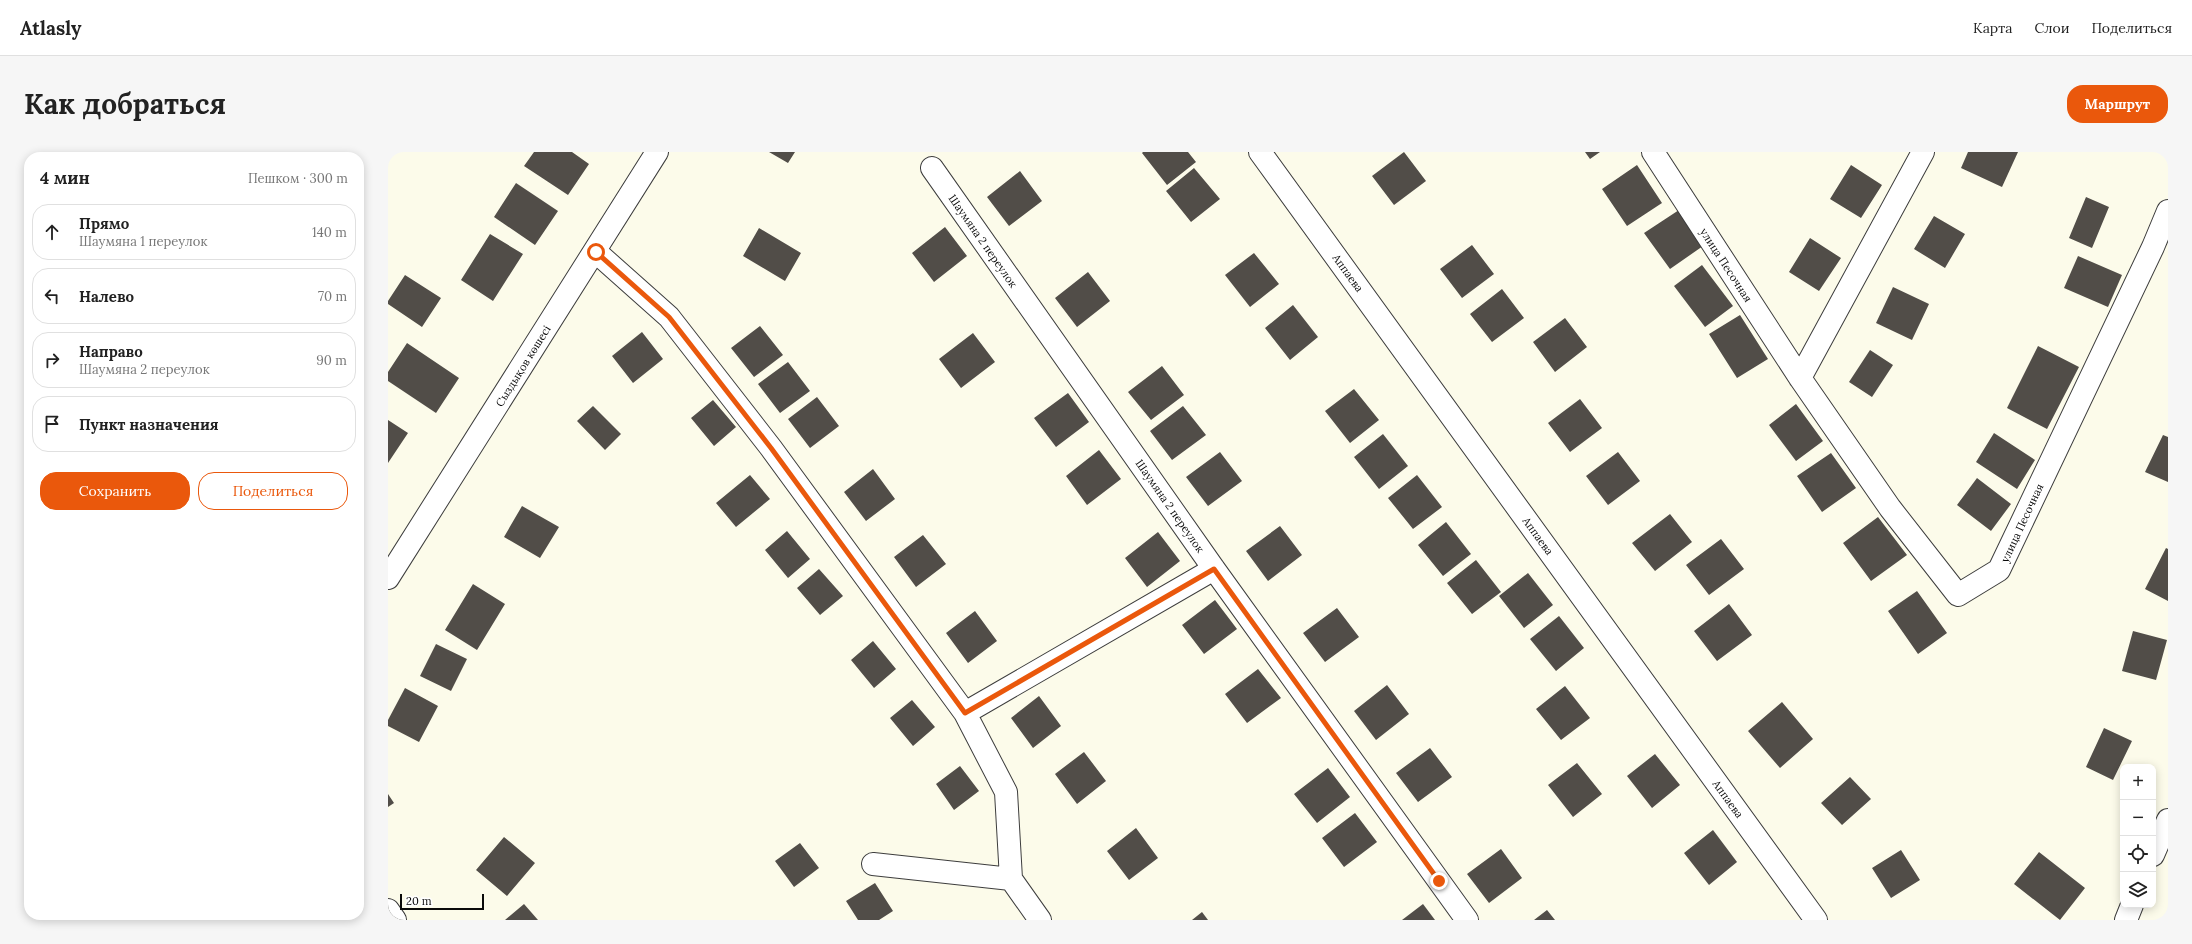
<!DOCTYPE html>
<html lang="ru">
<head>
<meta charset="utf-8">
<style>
	:root { --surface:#fff; --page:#f6f6f6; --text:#222; --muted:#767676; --line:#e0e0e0; --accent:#ea580c }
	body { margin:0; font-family:Lora,serif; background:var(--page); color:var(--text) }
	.controls { position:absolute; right:12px; bottom:12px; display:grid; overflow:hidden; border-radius:8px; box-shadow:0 2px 10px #0003 }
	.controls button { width:36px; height:36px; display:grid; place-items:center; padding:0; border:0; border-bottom:1px solid var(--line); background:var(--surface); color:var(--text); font:20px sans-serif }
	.scale { position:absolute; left:12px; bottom:10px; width:84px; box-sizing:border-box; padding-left:4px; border:2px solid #0a0a0a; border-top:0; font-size:11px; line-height:14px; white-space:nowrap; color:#0a0a0a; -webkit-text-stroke:3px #fff; paint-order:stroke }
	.stop { position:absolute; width:12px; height:12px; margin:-9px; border:3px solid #ea580c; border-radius:50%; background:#fff }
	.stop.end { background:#ea580c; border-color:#fff; box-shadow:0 1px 4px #0008 }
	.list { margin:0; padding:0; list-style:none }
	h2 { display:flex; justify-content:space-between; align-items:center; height:52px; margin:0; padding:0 16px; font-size:17px }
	h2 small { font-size:13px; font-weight:400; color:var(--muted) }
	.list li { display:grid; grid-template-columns:26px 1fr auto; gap:12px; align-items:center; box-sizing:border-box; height:56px; margin:0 8px 8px; padding:0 8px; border:1px solid var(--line); border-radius:16px }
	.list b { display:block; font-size:15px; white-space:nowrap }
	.list p { margin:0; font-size:13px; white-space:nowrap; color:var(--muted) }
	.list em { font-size:13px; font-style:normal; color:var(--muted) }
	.actions { display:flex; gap:8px; padding:12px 16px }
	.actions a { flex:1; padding:9px 0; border:1px solid var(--accent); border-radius:16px; text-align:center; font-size:14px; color:var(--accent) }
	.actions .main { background:var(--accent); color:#fff }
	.icon { flex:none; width:22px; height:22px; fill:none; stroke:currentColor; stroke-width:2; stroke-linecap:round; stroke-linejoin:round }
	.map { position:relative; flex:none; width:1780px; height:768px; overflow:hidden; border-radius:16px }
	header { display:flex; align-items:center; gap:24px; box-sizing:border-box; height:56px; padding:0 20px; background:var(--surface); border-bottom:1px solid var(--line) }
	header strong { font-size:19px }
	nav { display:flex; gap:22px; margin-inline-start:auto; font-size:14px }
	.intro { display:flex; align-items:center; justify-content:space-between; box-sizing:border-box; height:96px; padding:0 24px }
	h1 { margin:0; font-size:28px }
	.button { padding:10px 18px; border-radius:16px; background:var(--accent); color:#fff; font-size:14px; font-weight:700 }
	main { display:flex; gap:24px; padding:0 24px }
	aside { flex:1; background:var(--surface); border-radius:16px; box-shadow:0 2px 10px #0003 }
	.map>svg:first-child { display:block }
	.building { fill:#514d48 }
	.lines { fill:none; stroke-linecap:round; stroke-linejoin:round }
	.minor-casing { stroke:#3d3d3d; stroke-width:24 }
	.tertiary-casing { stroke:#3d3d3d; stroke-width:24 }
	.minor { stroke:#fff; stroke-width:22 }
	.tertiary { stroke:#fff; stroke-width:22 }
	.route { stroke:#ea580c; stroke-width:5 }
	.labels { text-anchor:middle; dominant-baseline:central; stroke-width:4; stroke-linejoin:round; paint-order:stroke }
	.street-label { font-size:11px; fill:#0a0a0a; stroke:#fff }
</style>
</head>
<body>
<header>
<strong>Atlasly</strong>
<nav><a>Карта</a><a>Слои</a><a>Поделиться</a></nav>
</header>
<div class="intro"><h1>Как добраться</h1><a class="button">Маршрут</a></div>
<main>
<aside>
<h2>4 мин<small>Пешком · 300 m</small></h2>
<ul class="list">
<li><svg class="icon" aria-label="ahead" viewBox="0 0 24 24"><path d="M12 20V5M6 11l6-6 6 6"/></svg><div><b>Прямо</b><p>Шаумяна 1 переулок</p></div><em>140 m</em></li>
<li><svg class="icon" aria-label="left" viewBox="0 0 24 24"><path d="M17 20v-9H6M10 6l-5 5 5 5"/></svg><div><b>Налево</b></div><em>70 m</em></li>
<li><svg class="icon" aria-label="right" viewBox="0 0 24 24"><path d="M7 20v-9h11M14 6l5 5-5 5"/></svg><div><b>Направо</b><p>Шаумяна 2 переулок</p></div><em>90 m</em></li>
<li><svg class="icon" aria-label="arrive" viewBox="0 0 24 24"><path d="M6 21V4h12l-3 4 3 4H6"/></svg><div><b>Пункт назначения</b></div></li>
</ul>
<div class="actions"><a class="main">Сохранить</a><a>Поделиться</a></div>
</aside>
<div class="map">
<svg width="1780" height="768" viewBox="0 0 1780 768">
	<rect width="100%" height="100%" fill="#fcfbea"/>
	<path class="building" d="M146 0H184L201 12 180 43 136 14Z
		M381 0H407L400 11Z
		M755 0H800L808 10 779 33 754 1Z
		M1016 0 1038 29 1006 53 984 24Z
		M1197 0H1212L1202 7Z
		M1580 0H1630L1614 35 1573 16Z
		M1249 13 1274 51 1239 74 1214 37Z
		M1463 13 1494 33 1473 66 1442 47Z
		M806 16 832 47 803 70 778 39Z
		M632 19 654 49 621 74 599 45Z
		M128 31 170 59 147 93 106 65Z
		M1698 45 1721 55 1704 96 1681 86Z
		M1291 58 1315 94 1282 117 1256 81Z
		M1546 64 1577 82 1557 116 1526 97Z
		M557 75 579 104 546 130 524 101Z
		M371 76 413 101 397 129 355 104Z
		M102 82 135 102 105 149 73 128Z
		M1422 86 1453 106 1431 139 1401 120Z
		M1084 93 1106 122 1074 146 1052 117Z
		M866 101 891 132 862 155 837 123Z
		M1690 104 1734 123 1720 155 1676 136Z
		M1314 113 1345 154 1317 175 1286 134Z
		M700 120 722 149 689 175 667 146Z
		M17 123 53 146 34 175 0 152V149Z
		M1505 135 1541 152 1524 188 1488 171Z
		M1114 137 1136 166 1104 190 1082 162Z
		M905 153 930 185 902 208 877 176Z
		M1352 163 1380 207 1349 226 1321 182Z
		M1177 166 1199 195 1167 220 1145 190Z
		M372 174 395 203 366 225 343 196Z
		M254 180 275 207 245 231 224 204Z
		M585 181 607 210 573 236 551 207Z
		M19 191 71 226 48 261 0 229V220Z
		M1650 194 1691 215 1659 277 1619 256Z
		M1482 198 1505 213 1484 245 1461 230Z
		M400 210 422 239 392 261 370 232Z
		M774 214 796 243 763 268 740 240Z
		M966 237 991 268 962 291 937 259Z
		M680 241 701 270 668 295 646 266Z
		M429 245 451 274 422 296 400 267Z
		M1192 247 1214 276 1182 300 1160 271Z
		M325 248 348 275 326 294 303 266Z
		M1408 252 1435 289 1408 309 1381 273Z
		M205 254 233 282 217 298 189 269Z
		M795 254 818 283 784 308 762 279Z
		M0 268 20 281 0 311Z
		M1606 281 1647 308 1629 337 1588 310Z
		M995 282 1020 314 991 337 966 305Z
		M1775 283 1780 285V330L1757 320Z
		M711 298 733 327 699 353 678 324Z
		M832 300 854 329 820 354 798 325Z
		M1230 300 1252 329 1220 353 1198 324Z
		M1443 301 1468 336 1434 360 1409 324Z
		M485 317 507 347 478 369 456 340Z
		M362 323 382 347 348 375 328 351Z
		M1029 323 1054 355 1025 377 1000 346Z
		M1589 326 1623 352 1603 379 1569 353Z
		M134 354 171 375 152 406 116 385Z
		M1282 362 1304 390 1267 419 1244 391Z
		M1490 365 1519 403 1483 429 1455 391Z
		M1058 370 1083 402 1055 424 1030 393Z
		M892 374 914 403 880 429 858 399Z
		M399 379 422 407 400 426 377 398Z
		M770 380 792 409 759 435 737 406Z
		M535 383 558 412 528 435 506 405Z
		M1333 387 1356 417 1321 443 1298 413Z
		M1778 396 1780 397V449L1757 437Z
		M1088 408 1113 440 1084 462 1059 431Z
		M431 417 455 444 432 463 409 436Z
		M1140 421 1165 453 1136 476 1111 444Z
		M85 432 117 452 89 498 57 478Z
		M1529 439 1559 481 1530 502 1500 459Z
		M827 448 849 477 816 502 794 473Z
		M1341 452 1364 483 1329 509 1306 479Z
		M949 456 971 485 937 510 915 481Z
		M587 459 609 489 580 511 558 481Z
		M1171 464 1196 496 1168 519 1142 487Z
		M1745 479 1779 488 1768 528 1734 519Z
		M485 489 508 517 486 536 463 508Z
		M48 492 79 507 63 539 32 524Z
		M870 517 893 546 859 571 837 542Z
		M999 533 1021 562 988 588 966 559Z
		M1177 534 1202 566 1173 588 1148 557Z
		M17 536 50 554 31 590 0 574V568Z
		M651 544 673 574 645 596 623 566Z
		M524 548 547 575 525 594 502 566Z
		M1394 550 1425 587 1392 616 1360 579Z
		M1716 576 1744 589 1725 628 1698 615Z
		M1042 596 1064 625 1030 650 1008 621Z
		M696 600 718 629 689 652 667 622Z
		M1267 602 1292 633 1264 656 1239 624Z
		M1189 611 1214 642 1185 665 1160 633Z
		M572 614 591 639 566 658 548 632Z
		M940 616 962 645 929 671 906 642Z
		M1462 625 1483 647 1454 673 1433 651Z
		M0 642 6 651 0 655Z
		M967 661 989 690 956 715 934 686Z
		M748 676 770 706 741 728 719 699Z
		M1325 678 1349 710 1321 733 1296 701Z
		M116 685 147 711 119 744 88 718Z
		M412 691 431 716 406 735 387 709Z
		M1113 697 1134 726 1101 751 1079 722Z
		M1513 698 1532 728 1503 746 1484 716Z
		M1651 700 1697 736 1672 768 1626 732Z
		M487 731 505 759 491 768H470L458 749Z
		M136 752 150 768H117Z
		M1035 752 1047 768H1014Z
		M1159 758 1167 768H1146Z
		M814 760 820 768H804Z"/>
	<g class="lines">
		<defs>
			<path id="minor" d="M1265 0 1412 226 1502 356 1570 443 1611 418 1765 95 1780 59
				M544 16 826 417 1079 768
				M208 100 281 165 383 296 577 561 618 640 623 727 652 768
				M1412 226 1535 0
				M0 426 269 0
				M577 561 826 417
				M485 712 623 727
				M0 758 7 768"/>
			<path id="tertiary" d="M872 0 1428 768
				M1765 703 1780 668
				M1738 768 1744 753"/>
		</defs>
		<use href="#minor" class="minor-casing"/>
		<use href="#tertiary" class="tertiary-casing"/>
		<use href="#minor" class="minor"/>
		<use href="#tertiary" class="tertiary"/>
	</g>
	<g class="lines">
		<path class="route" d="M208 100 281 165 383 296 577 561 826 417 1051 729"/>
	</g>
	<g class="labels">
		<g class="street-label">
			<text transform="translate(595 89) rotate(55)">Шаумяна 2 переулок</text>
			<text transform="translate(1338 113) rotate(57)">улица Песочная</text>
			<text transform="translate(960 121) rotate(54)">Аппаева</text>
			<text transform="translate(135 214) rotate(-58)">Сыздықов көшесі</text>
			<text transform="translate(782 354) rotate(55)">Шаумяна 2 переулок</text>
			<text transform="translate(1634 371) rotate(-65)">улица Песочная</text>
			<text transform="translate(1150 384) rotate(54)">Аппаева</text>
			<text transform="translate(1340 647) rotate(54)">Аппаева</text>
		</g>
	</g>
</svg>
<div class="controls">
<button>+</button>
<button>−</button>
<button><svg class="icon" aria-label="locate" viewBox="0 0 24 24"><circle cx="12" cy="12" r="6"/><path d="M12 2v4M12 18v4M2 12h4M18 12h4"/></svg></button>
<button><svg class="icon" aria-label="layers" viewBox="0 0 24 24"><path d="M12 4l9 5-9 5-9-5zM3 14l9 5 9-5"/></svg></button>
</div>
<div class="scale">20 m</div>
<div class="stop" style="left:208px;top:100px"></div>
<div class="stop end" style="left:1051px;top:729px"></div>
</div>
</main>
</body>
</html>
